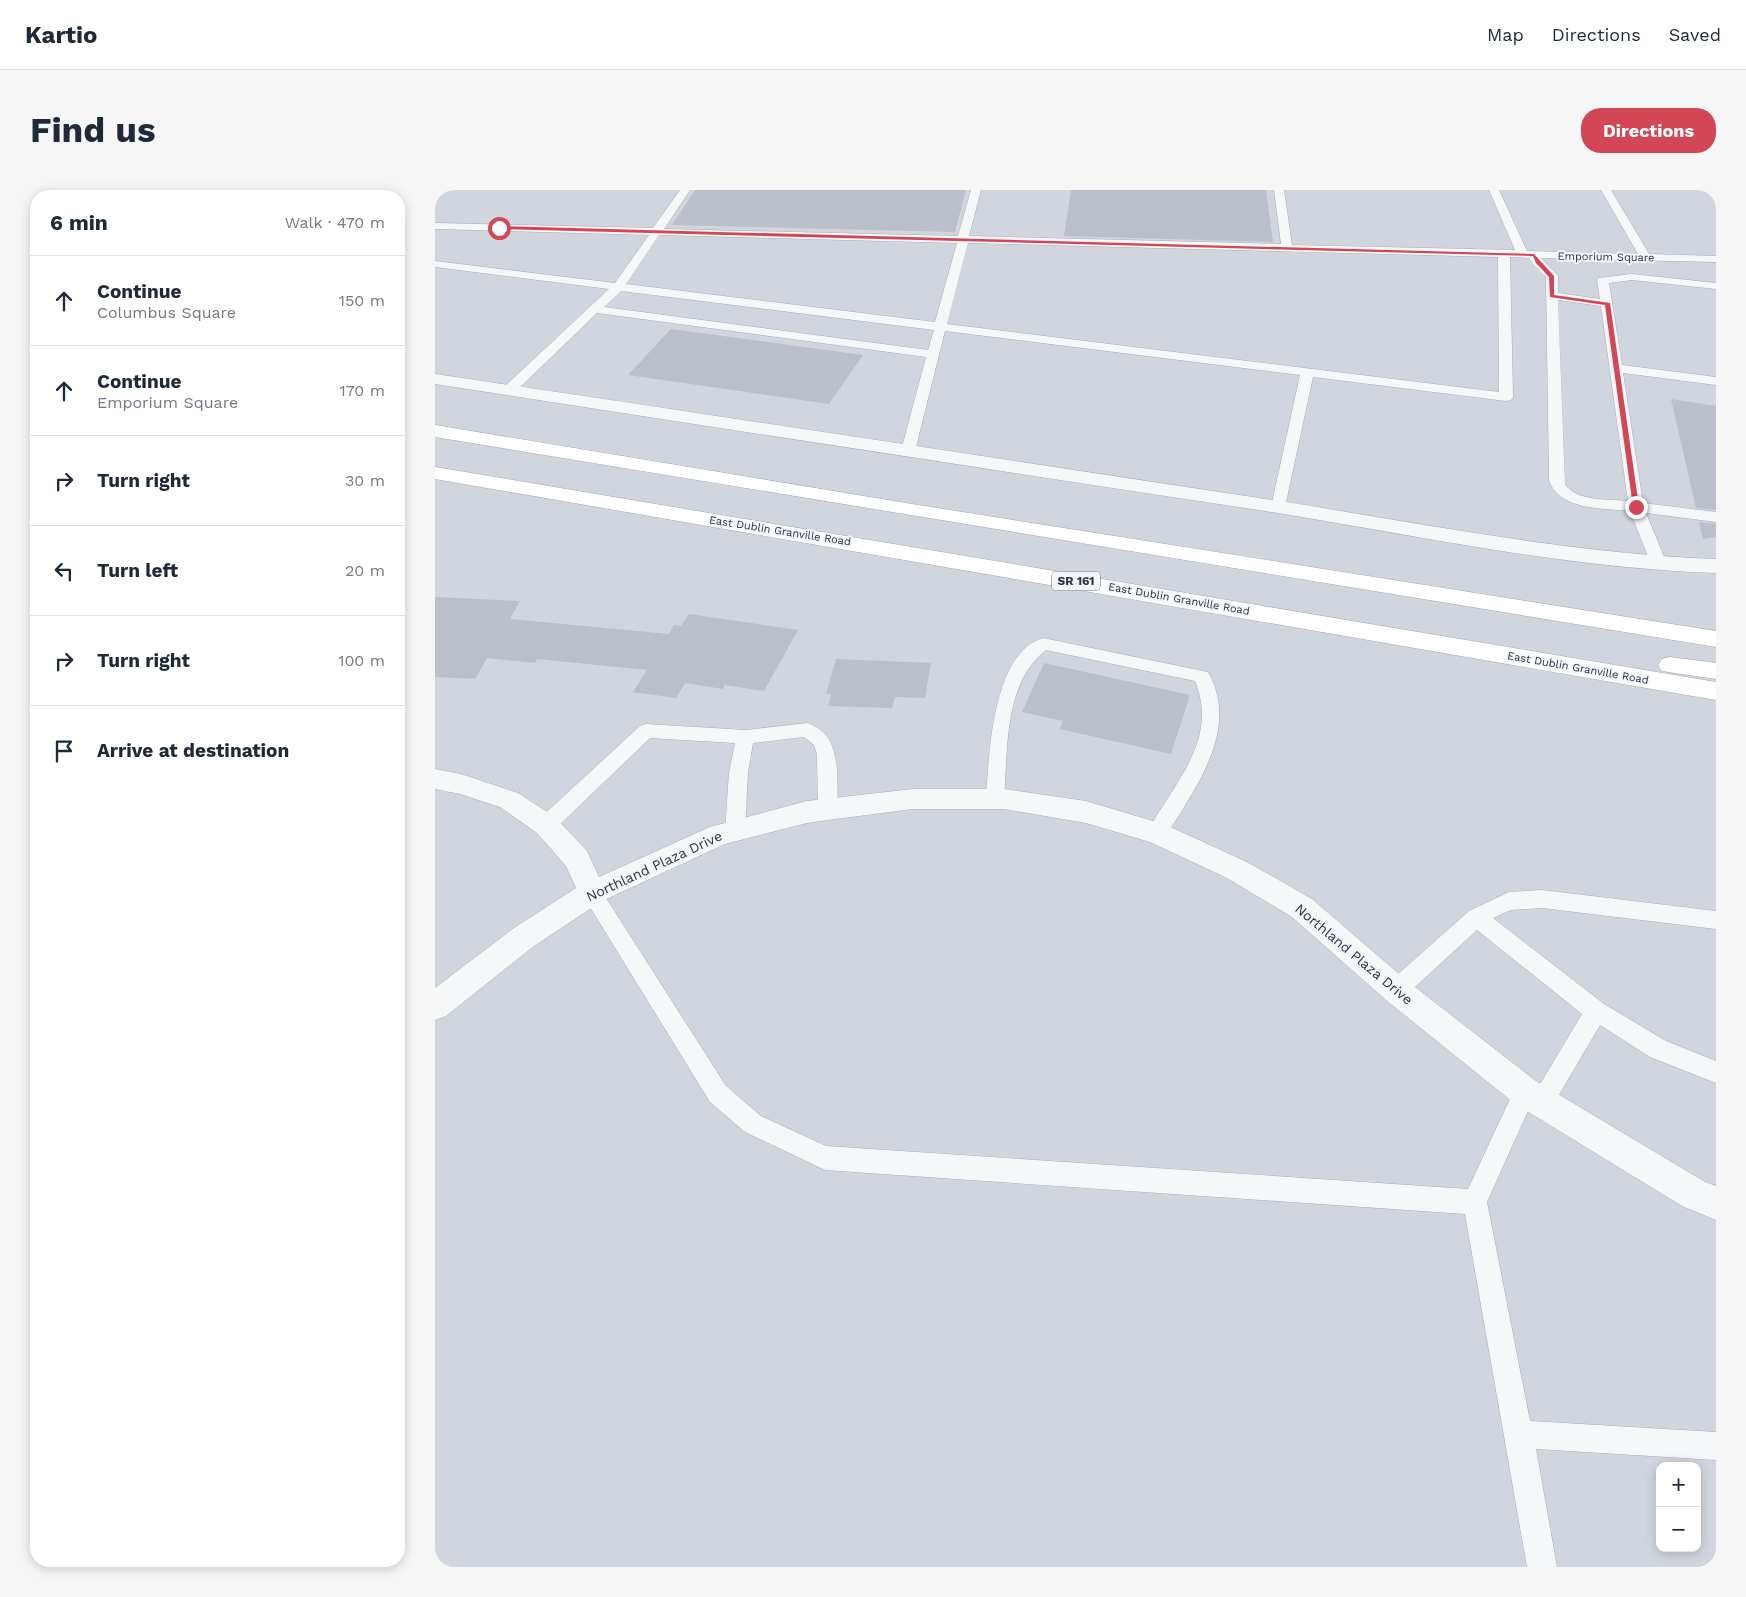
<!DOCTYPE html>
<html lang="en">
<head>
<meta charset="utf-8">
<style>
	:root { --surface:#fff; --page:#f6f6f7; --text:#1f2937; --muted:#747a83; --line:#e0e1e3; --accent:#d34656 }
	body { margin:0; font-family:"Work Sans",sans-serif; background:var(--page); color:var(--text) }
	.controls { position:absolute; right:15px; bottom:15px; display:grid; overflow:hidden; border-radius:10px; box-shadow:0 2px 12px #0003 }
	.controls button { width:45px; height:45px; display:grid; place-items:center; padding:0; border:0; border-bottom:1px solid var(--line); background:var(--surface); color:var(--text); font:25px sans-serif }
	.stop { position:absolute; width:15px; height:15px; margin:-11px; border:4px solid #d34656; border-radius:50%; background:#fff }
	.stop.end { background:#d34656; border-color:#fff; box-shadow:0 1px 5px #0008 }
	.list { margin:0; padding:0; list-style:none }
	h2 { display:flex; justify-content:space-between; align-items:center; height:65px; margin:0; padding:0 20px; font-size:21px }
	h2 small { font-size:16px; font-weight:400; color:var(--muted) }
	.list li { display:grid; grid-template-columns:32px 1fr auto; gap:15px; align-items:center; box-sizing:border-box; height:90px; padding:0 20px; border-top:1px solid var(--line) }
	.list b { display:block; font-size:19px; white-space:nowrap }
	.list p { margin:0; font-size:16px; white-space:nowrap; color:var(--muted) }
	.list em { font-size:16px; font-style:normal; color:var(--muted) }
	.icon { flex:none; width:28px; height:28px; fill:none; stroke:currentColor; stroke-width:2; stroke-linecap:round; stroke-linejoin:round }
	.map { position:relative; flex:none; width:1281px; height:1377px; overflow:hidden; border-radius:20px }
	header { display:flex; align-items:center; gap:30px; box-sizing:border-box; height:70px; padding:0 25px; background:var(--surface); border-bottom:1px solid var(--line) }
	header strong { font-size:24px }
	nav { display:flex; gap:28px; margin-inline-start:auto; font-size:18px }
	.intro { display:flex; align-items:center; justify-content:space-between; box-sizing:border-box; height:120px; padding:0 30px }
	h1 { margin:0; font-size:35px }
	.button { padding:12px 22px; border-radius:20px; background:var(--accent); color:#fff; font-size:18px; font-weight:700 }
	main { display:flex; gap:30px; padding:0 30px }
	aside { flex:1; background:var(--surface); border-radius:20px; box-shadow:0 2px 12px #0003 }
	.map>svg:first-child { display:block }
	.built { fill:#d1d5dd; fill-rule:evenodd }
	.building { fill:#babfc9 }
	.lines { fill:none; stroke-linecap:round; stroke-linejoin:round }
	.service-casing { stroke:#a8adb6; stroke-width:1 }
	.minor-casing { stroke:#a8adb6; stroke-width:1 }
	.primary-casing { stroke:#a2aab8; stroke-width:1 }
	.service { fill:#f6f7f9; fill-rule:evenodd }
	.minor { fill:#f6f7f9; fill-rule:evenodd }
	.primary { fill:#fff; fill-rule:evenodd }
	.route { fill:#d34656 }
	.labels { text-anchor:middle; dominant-baseline:central; stroke-width:4; stroke-linejoin:round; paint-order:stroke }
	.far-street-label { font-size:11px; fill:#2a3344; stroke:#f3f5f9 }
	.shield { fill:#f3f5f9; stroke:#666d7a; stroke-width:1 }
	.shield-label { font-size:12px; font-weight:bold; fill:#2a3344 }
	.street-label { font-size:14px; fill:#2a3344; stroke:#f3f5f9 }
</style>
</head>
<body>
<header>
<strong>Kartio</strong>
<nav><a>Map</a><a>Directions</a><a>Saved</a></nav>
</header>
<div class="intro"><h1>Find us</h1><a class="button">Directions</a></div>
<main>
<aside>
<h2>6 min<small>Walk · 470 m</small></h2>
<ul class="list">
<li><svg class="icon" aria-label="ahead" viewBox="0 0 24 24"><path d="M12 20V5M6 11l6-6 6 6"/></svg><div><b>Continue</b><p>Columbus Square</p></div><em>150 m</em></li>
<li><svg class="icon" aria-label="ahead" viewBox="0 0 24 24"><path d="M12 20V5M6 11l6-6 6 6"/></svg><div><b>Continue</b><p>Emporium Square</p></div><em>170 m</em></li>
<li><svg class="icon" aria-label="right" viewBox="0 0 24 24"><path d="M7 20v-9h11M14 6l5 5-5 5"/></svg><div><b>Turn right</b></div><em>30 m</em></li>
<li><svg class="icon" aria-label="left" viewBox="0 0 24 24"><path d="M17 20v-9H6M10 6l-5 5 5 5"/></svg><div><b>Turn left</b></div><em>20 m</em></li>
<li><svg class="icon" aria-label="right" viewBox="0 0 24 24"><path d="M7 20v-9h11M14 6l5 5-5 5"/></svg><div><b>Turn right</b></div><em>100 m</em></li>
<li><svg class="icon" aria-label="arrive" viewBox="0 0 24 24"><path d="M6 21V4h12l-3 4 3 4H6"/></svg><div><b>Arrive at destination</b></div></li>
</ul>
</aside>
<div class="map">
<svg width="1281" height="1377" viewBox="0 0 1281 1377">
	<rect width="100%" height="100%" fill="#e3e6eb"/>
	<path class="built" d="M0 0H1281V1377H0ZM1225 1276H1262V1358H1225Z"/>
	<path class="building" d="M260 0H531L520 42 237 35Z
		M636 0H831L838 52 629 46Z
		M236 139 428 165 394 214 193 185Z
		M1236 209 1281 216V320L1261 318Z
		M1264 332 1281 334V347L1268 349Z
		M0 407 85 411 75 429 234 444 239 435 246 436 254 424 363 440 329 501 289 495 288 499 250 493 241 508 198 502 212 480 102 469 100 473 52 468 40 489 0 487Z
		M401 469 496 473 490 508 460 507 457 518 393 516 396 504H391Z
		M609 473 755 505 736 564 625 539 628 531 587 522Z"/>
	<g class="lines">
		<defs>
			<path id="service" d="M0 0H7L0 5Z
				M245 0H255L229 39 523 46 536 0H546L534 46 846 54 839 0H849L857 55 1080 60 1054 0H1064L1092 61 1203 64 1166 0H1176L1214 64 1281 66V72L1106 68 1123 86V103L1165 109 1162 90 1164 88 1197 84 1281 93V99L1197 90 1174 93 1187 175 1281 187V195L1188 183 1208 313 1281 322V332L1211 323 1232 374 1230 378 1224 379 1218 378 1216 374 1195 321C1169 318 1124 321 1114 290L1111 87 1098 74 1094 68 1075 67 1078 207 1076 210 1071 211 878 187 850 317 848 320H838L836 317 865 185 510 141 480 261 473 265 466 261 491 167 162 123 79 203H69L67 200 69 197 174 99 0 77V71L180 93 214 45 0 39V33L218 38ZM224 45 522 53 500 132 191 94ZM533 53 1063 67 1064 202 512 134ZM186 101 499 140 493 160 169 117ZM1123 110 1166 116 1193 311C1174 309 1141 312 1130 294Z
				M608 448 773 482C806 540 759 600 729 649L722 651 715 649 712 643C737 594 785 551 760 491L611 460C568 493 573 561 569 609L567 614 560 617 553 614 551 609C554 566 557 463 608 448Z
				M372 533C409 545 401 588 403 619L400 624 393 627 386 624 383 619 382 564 379 555 369 547 318 553 313 582 310 641 307 647 300 649 293 647 290 641 294 582 300 553 215 548 118 641 111 643 104 641 101 635 104 629 205 536 211 534 311 540Z
				M157 694 164 697 291 896 326 926 391 956 1033 999 1082 894 1090 891 1098 894 1101 901 1147 824 1042 740 969 807 961 810 953 807 950 800 953 793 1034 721 1074 702 1107 700 1281 721V739L1107 718 1076 720 1058 728 1169 814 1231 851 1281 871V893L1215 867 1165 835 1115 920 1107 923 1099 920 1096 914 1052 1012 1095 1231 1281 1242V1270L1101 1259 1122 1377H1092L1030 1024 390 980 310 942 275 912 150 709 147 703 150 697Z"/>
			<path id="minor" d="M0 184C270 224 540 265 811 306 967 329 1123 363 1281 369V383C1125 378 972 343 817 319 545 278 272 236 0 194Z
				M0 579 26 584 83 603 120 627 152 661 164 687 275 637 372 611 478 599H569L651 611 731 635 812 672 877 709 971 790 1101 891 1270 992 1281 996V1030L1247 1016 1079 913 951 810 857 727 792 688 715 652 651 633 569 619H478L393 630 372 633 290 654 167 711 99 756 11 826 0 830V798L79 738 141 698 131 676 102 643 65 617 25 604 0 599Z"/>
			<path id="primary" d="M0 235 477 314 1281 441V457L0 247Z
				M0 277 1281 492V510L0 289Z
				M1235 467 1281 473V489L1227 481 1223 475 1227 469Z"/>
		</defs>
		<use href="#service" class="service-casing"/>
		<use href="#minor" class="minor-casing"/>
		<use href="#primary" class="primary-casing"/>
		<use href="#service" class="service"/>
		<use href="#minor" class="minor"/>
		<use href="#primary" class="primary"/>
	</g>
	<path class="route" d="M64 36 1099 64 1119 86V105L1175 113 1204 317 1201 319 1198 317 1170 115 1115 107 1114 87 1101 73 1098 66 63 39Z"/>
	<g class="labels">
		<g class="far-street-label">
			<text transform="translate(1171 67) rotate(1)">Emporium Square</text>
			<text transform="translate(345 341) rotate(9)">East Dublin Granville Road</text>
			<text transform="translate(744 409) rotate(10)">East Dublin Granville Road</text>
			<text transform="translate(1143 478) rotate(10)">East Dublin Granville Road</text>
		</g>
		<rect class="shield" x="617" y="381.5" width="48" height="19" rx="4"/>
		<g class="shield-label">
			<text x="641" y="391">SR 161</text>
		</g>
		<g class="street-label">
			<text transform="translate(219 676) rotate(-25)">Northland Plaza Drive</text>
			<text transform="translate(919 764) rotate(40)">Northland Plaza Drive</text>
		</g>
	</g>
</svg>
<div class="controls">
<button>+</button>
<button>−</button>
</div>
<div class="stop" style="left:64px;top:38px"></div>
<div class="stop end" style="left:1201px;top:317px"></div>
</div>
</main>
</body>
</html>
